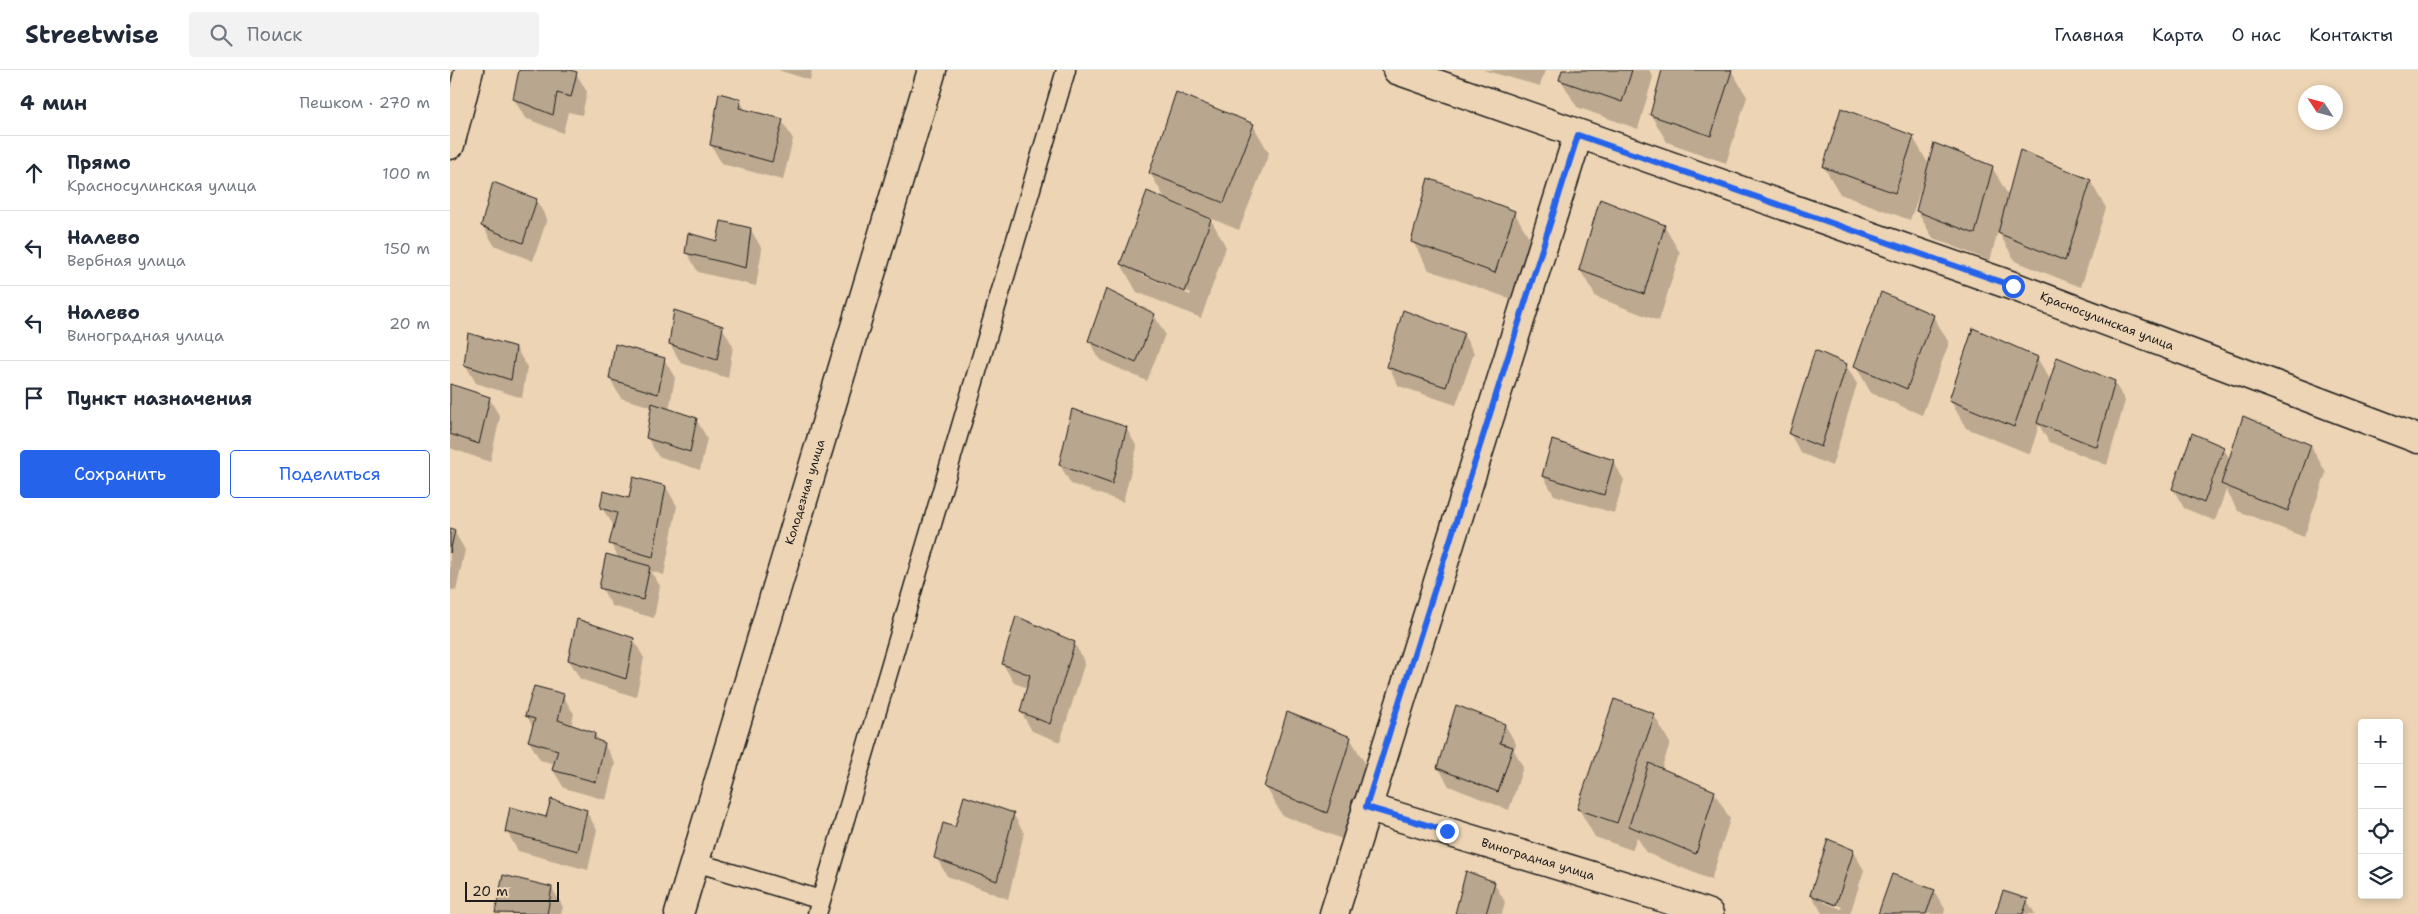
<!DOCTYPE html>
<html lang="ru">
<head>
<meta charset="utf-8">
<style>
	:root { --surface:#fff; --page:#f2f2f3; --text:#1f2937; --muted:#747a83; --line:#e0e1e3; --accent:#2563eb }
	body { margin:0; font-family:"Shantell Sans",sans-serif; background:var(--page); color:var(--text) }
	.controls { position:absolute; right:15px; bottom:15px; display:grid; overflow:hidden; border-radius:5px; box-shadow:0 2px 8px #0003 }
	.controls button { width:45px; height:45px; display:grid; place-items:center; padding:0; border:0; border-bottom:1px solid var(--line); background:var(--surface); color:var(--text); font:25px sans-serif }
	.compass { position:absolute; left:1848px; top:15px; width:45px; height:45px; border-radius:50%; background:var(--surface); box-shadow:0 2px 8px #0003; rotate:306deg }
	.scale { position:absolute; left:15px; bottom:12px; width:94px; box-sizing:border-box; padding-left:5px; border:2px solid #1c1c1c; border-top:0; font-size:14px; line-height:18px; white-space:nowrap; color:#1c1c1c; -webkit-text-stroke:4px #ecd4b4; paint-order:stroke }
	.stop { position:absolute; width:15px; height:15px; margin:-11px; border:4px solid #2563eb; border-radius:50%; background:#fff }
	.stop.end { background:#2563eb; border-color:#fff; box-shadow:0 1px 5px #0008 }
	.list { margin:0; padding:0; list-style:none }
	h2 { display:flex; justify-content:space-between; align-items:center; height:65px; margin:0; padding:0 20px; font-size:21px }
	h2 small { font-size:16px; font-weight:400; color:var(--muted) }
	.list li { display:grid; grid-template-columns:32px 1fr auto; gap:15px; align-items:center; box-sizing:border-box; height:75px; padding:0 20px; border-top:1px solid var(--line) }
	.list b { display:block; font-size:19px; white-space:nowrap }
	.list p { margin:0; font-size:16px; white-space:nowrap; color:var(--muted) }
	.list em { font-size:16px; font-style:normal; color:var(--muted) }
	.actions { display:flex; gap:10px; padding:15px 20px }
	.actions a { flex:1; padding:11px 0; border:1px solid var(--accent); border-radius:5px; text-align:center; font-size:18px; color:var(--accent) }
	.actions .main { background:var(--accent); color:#fff }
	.icon { flex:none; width:28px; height:28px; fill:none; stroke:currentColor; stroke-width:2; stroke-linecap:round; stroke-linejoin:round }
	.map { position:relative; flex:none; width:1968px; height:844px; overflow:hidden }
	header { display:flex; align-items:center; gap:30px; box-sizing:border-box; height:70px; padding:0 25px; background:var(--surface); border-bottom:1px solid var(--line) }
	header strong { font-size:24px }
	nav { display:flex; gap:28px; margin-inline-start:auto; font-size:18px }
	.search { width:350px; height:45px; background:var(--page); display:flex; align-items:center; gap:12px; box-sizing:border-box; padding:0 18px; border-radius:5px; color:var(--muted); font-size:19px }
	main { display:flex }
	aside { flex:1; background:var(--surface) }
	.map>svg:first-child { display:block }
	.shadow { fill:#0003; fill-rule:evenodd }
	.building { fill:#b8a68f; stroke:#1c1c1c }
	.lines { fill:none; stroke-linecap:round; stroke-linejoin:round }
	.lane-casing { stroke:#1c1c1c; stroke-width:21 }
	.street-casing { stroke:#1c1c1c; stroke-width:31 }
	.secondary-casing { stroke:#1c1c1c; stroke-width:31 }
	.lane { stroke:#ecd4b4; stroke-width:18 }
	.street { stroke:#ecd4b4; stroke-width:28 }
	.secondary { stroke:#ecd4b4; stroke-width:28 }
	.route { stroke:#2563eb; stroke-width:6 }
	.labels { text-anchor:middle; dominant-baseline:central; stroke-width:4; stroke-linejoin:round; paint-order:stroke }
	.street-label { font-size:12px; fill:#1c1c1c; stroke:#ecd4b4 }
</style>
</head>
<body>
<header>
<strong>Streetwise</strong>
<div class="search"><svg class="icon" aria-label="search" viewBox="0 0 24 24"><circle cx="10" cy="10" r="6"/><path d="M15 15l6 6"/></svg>Поиск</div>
<nav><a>Главная</a><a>Карта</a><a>О нас</a><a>Контакты</a></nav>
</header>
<main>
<aside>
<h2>4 мин<small>Пешком · 270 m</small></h2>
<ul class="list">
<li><svg class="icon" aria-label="ahead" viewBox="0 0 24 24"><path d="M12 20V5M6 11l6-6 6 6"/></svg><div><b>Прямо</b><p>Красносулинская улица</p></div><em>100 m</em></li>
<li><svg class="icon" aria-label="left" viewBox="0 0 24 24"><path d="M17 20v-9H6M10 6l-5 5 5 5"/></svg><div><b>Налево</b><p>Вербная улица</p></div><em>150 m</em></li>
<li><svg class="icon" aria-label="left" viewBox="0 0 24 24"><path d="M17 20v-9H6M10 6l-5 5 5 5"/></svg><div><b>Налево</b><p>Виноградная улица</p></div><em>20 m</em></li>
<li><svg class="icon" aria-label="arrive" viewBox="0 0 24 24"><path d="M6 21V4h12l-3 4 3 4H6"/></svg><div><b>Пункт назначения</b></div></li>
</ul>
<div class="actions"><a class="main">Сохранить</a><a>Поделиться</a></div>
</aside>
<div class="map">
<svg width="1968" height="844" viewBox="0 0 1968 844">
	<rect width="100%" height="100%" fill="#ecd4b4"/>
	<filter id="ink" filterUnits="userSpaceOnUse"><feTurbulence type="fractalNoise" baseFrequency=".02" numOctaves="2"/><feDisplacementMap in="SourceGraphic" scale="10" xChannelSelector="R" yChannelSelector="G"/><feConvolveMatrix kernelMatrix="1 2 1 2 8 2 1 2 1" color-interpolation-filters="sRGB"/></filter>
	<g filter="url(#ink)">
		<path class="shadow" d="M70 0H116L126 3 137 22 132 45 118 42 113 63 75 48 64 29Z
			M328 0H362L360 10Z
			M1033 0H1095L1090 16Z
			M1113 0H1199L1203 7 1188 59 1127 37 1111 10Z
			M1214 0H1281L1297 27 1276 93 1217 72 1201 45Z
			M290 30 296 41 332 51 343 69 333 110 272 94 261 75Z
			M803 55 819 83 789 160 760 148 776 177 751 248 687 222 671 194 716 130 700 103ZM692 202 741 223 740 225 692 205Z
			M1463 67 1479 95 1542 97 1559 127 1640 111 1656 138 1631 217 1565 191 1548 161 1540 191 1483 168 1467 141 1474 116H1472L1460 150 1390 124 1374 97Z
			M86 130 97 149 83 191 44 175 33 156Z
			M1064 142 1080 169 1061 229 979 200 963 172Z
			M1214 156 1230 183 1209 251 1146 227 1130 200Z
			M301 160 312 179 306 216 248 202 237 183Z
			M704 245 715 264 697 311 650 290 639 271Z
			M1483 246 1499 273 1472 345 1421 323 1406 296Z
			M272 257 283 276 278 308 231 293 220 274Z
			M1013 264 1024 283 1006 335 949 316 938 297Z
			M66 278 77 297 72 328 26 313 15 294Z
			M1587 288 1601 311 1664 312 1675 331 1657 395 1599 372 1589 355 1580 384 1516 358 1500 330Z
			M214 289 225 308 219 340 246 349 257 368 250 400 208 386 197 367 202 337 171 328 160 309Z
			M1396 295 1407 314 1382 396 1351 383 1340 364Z
			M0 315 39 328 50 347 40 392 0 378Z
			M676 358 687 377 673 432 621 414 610 395Z
			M1861 376 1876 403 1854 467 1788 441 1776 420 1765 451 1734 438 1723 419 1773 378 1780 389Z
			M1163 391 1174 410 1164 443 1104 425 1093 406Z
			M216 417 227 436 214 505 201 501 210 516 204 548 162 536 151 517 169 489 161 474 165 457 151 437Z
			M0 460 4 461 15 480 6 521 0 519Z
			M183 569 194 588 186 627 130 609 119 590Z
			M624 573 635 592 610 672 582 661 571 642 578 618 564 613 553 594Z
			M113 626 124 644 121 656 145 664 150 672 154 674 165 693 156 730 114 718 103 700 105 694 90 690 79 671 83 658 77 646Z
			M1204 645 1220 673 1211 700 1264 722 1280 749 1261 810 1197 783 1187 767 1182 780 1145 767 1129 739Z
			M1055 655 1066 674 1064 680 1073 697 1059 740 999 716 988 697Z
			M900 668 916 695 892 769 832 745 816 717Z
			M136 741 147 760 138 800 68 781 57 762 97 749Z
			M563 744 574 763 558 829 497 806 486 787 506 758Z
			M1403 781 1414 800 1400 844 1372 843 1361 824ZM1374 829 1392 837 1391 839 1374 832Z
			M1044 813 1055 832 1052 844H1006Z
			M102 818 113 837 111 844 47 843Z
			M1484 821 1495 839 1494 844H1430Z
			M1577 830 1585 844H1546Z"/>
		<path class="building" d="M69 0H120L127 2 121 27 107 23 103 45 63 29Z
			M1112 0H1182L1172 32 1109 10Z
			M1212 0H1282L1261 66 1200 45Z
			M726 22 804 54 774 133 699 103Z
			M269 23 291 29 289 38 333 49 322 92 260 75Z
			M1391 38 1464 66 1445 123 1373 97Z
			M1484 73 1543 96 1525 164 1466 141Z
			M1570 80 1641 110 1615 191 1548 163Z
			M978 108 1065 141 1045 203 961 172Z
			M43 112 87 129 73 173 31 156Z
			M697 121 761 149 735 222 670 194Z
			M1150 129 1215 155 1194 224 1129 200Z
			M271 151 301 158 296 198 235 183 238 163 267 171Z
			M656 219 705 244 686 293 638 271Z
			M1431 222 1484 245 1457 319 1404 296Z
			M224 240 273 256 267 290 219 274Z
			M953 240 1014 263 996 317 937 297Z
			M1523 258 1588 287 1564 357 1499 330Z
			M18 263 66 277 61 310 14 295Z
			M165 274 215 288 208 324 159 309Z
			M1365 280 1397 294 1371 377 1339 364Z
			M1607 287 1665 311 1647 377 1587 353Z
			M0 314 40 327 29 374 0 364Z
			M202 333 247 348 240 382 196 368Z
			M622 339 677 357 662 414 609 395Z
			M1793 346 1861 375 1838 441 1771 414Z
			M1742 363 1774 377 1754 433 1722 419Z
			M1102 370 1164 390 1154 425 1092 406Z
			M183 407 216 416 203 487 159 474 167 443 150 438 153 421 179 428Z
			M0 458 5 460 0 483Z
			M156 484 200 496 193 530 149 518Z
			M566 546 625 572 600 654 570 642 580 605 552 594Z
			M127 549 184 568 176 609 118 590Z
			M84 616 114 624 108 650 145 663 144 669 155 673 146 712 102 700 108 680 78 671 85 649 75 646Z
			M1164 629 1205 644 1167 753 1127 739Z
			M1006 635 1055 654 1050 673 1063 677 1048 722 987 698Z
			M837 642 901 667 877 743 814 717Z
			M1199 693 1265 721 1246 784 1179 756Z
			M514 726 564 743 547 811 484 788 493 753 505 757Z
			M101 729 137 740 128 781 55 762 60 737 96 747Z
			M1378 769 1404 780 1386 835 1360 825Z
			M1016 801 1045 812 1036 844H1005Z
			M1442 804 1485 820 1476 844H1428Z
			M53 805 102 817 97 844 45 843Z
			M1553 821 1578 829 1573 844H1545Z"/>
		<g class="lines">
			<defs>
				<path id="lane" d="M245 792 371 830
					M367 844 616 0"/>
				<path id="street" d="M947 0 1563 216 1968 369
					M0 75 19 0
					M916 737 1208 826 1259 844
					M884 844 1128 65"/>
				<path id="secondary" d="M229 844 482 0"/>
			</defs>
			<use href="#lane" class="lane-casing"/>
			<use href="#street" class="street-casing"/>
			<use href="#secondary" class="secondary-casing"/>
			<use href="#lane" class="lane"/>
			<use href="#street" class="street"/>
			<use href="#secondary" class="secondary"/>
		</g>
	</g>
	<g class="lines" filter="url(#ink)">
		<path class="route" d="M997 761 916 737 1128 65 1563 216"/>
	</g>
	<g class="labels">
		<g class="street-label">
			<text transform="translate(1657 251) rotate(21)">Красносулинская улица</text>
			<text transform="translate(355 422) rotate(-73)">Колодезная улица</text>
			<text transform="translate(1088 789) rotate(17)">Виноградная улица</text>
		</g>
	</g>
</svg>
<div class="controls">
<button>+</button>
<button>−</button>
<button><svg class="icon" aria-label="locate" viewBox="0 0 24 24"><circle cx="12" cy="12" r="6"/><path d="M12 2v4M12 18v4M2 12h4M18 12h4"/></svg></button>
<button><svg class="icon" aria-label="layers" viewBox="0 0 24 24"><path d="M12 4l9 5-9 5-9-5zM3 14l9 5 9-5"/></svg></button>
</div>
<svg class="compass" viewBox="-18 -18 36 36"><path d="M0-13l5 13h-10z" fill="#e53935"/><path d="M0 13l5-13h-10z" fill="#747a83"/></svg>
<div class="scale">20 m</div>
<div class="stop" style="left:1563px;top:216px"></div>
<div class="stop end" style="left:997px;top:761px"></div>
</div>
</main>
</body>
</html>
